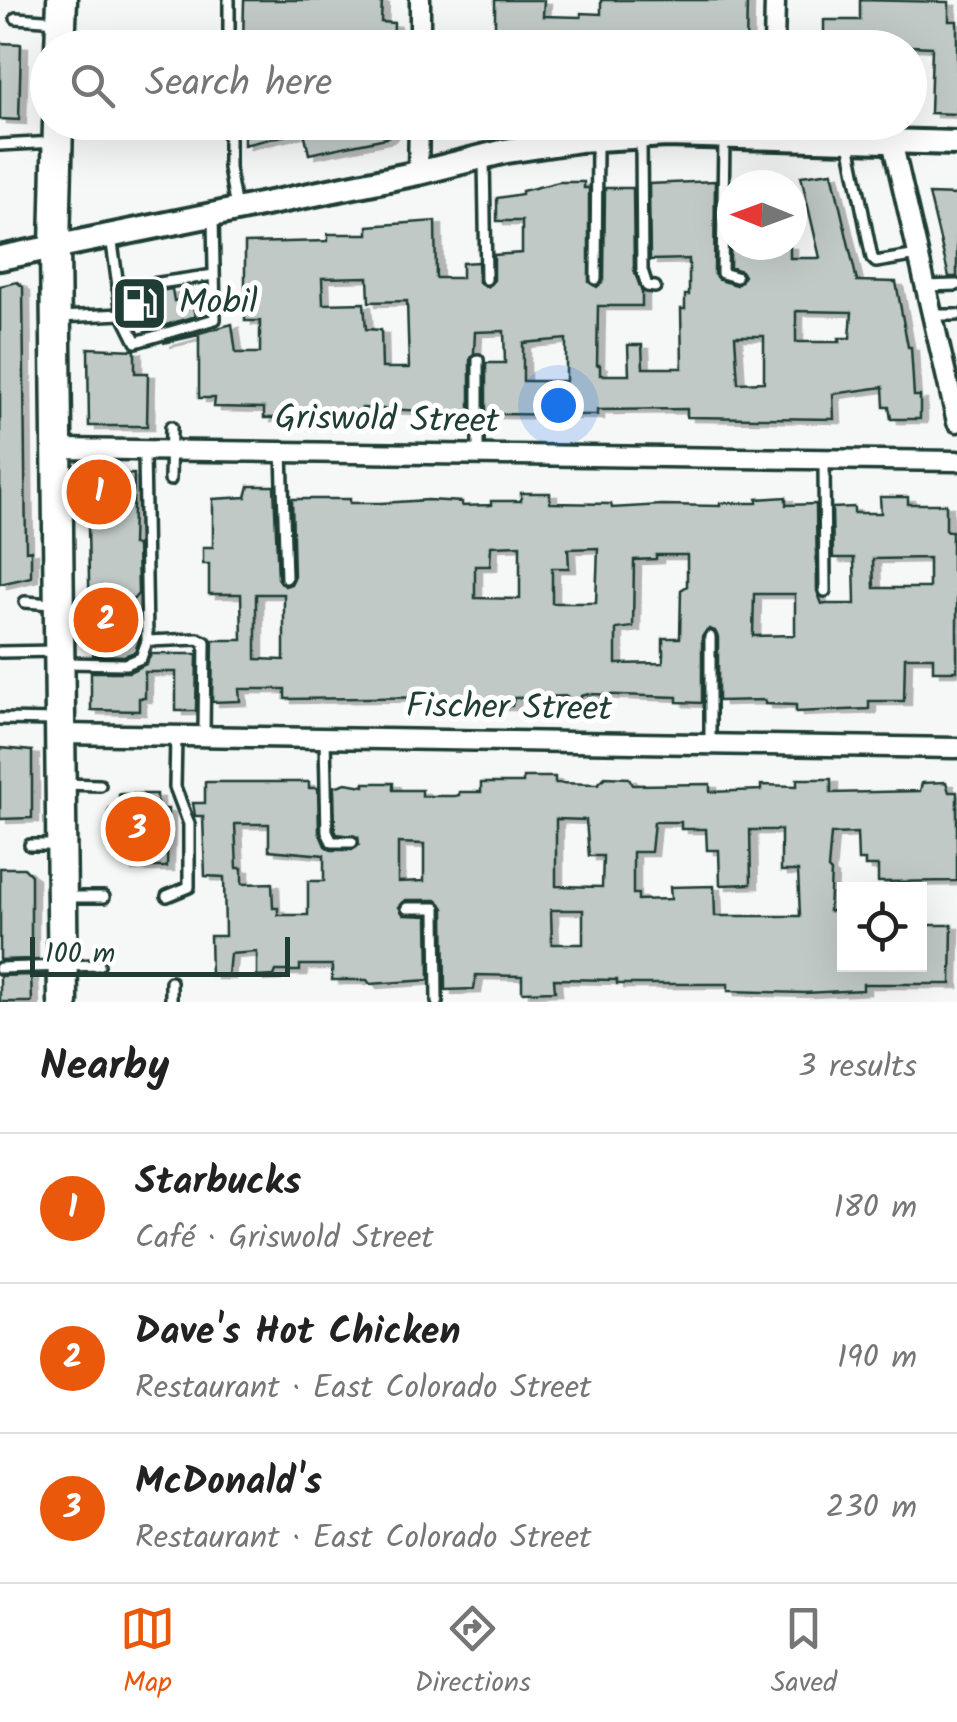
<!DOCTYPE html>
<html lang="en">
<head>
<meta charset="utf-8">
<style>
	:root { --surface:#fff; --page:#f2f2f2; --text:#222; --muted:#767676; --line:#e0e0e0; --accent:#ea580c }
	body { margin:0; font-family:Kalam,sans-serif; background:var(--page); color:var(--text) }
	.controls { position:absolute; right:30px; bottom:30px; display:grid; overflow:hidden; border-radius:0px; box-shadow:0 10px 40px #0002 }
	.controls button { width:90px; height:90px; display:grid; place-items:center; padding:0; border:0; border-bottom:2px solid var(--line); background:var(--surface); color:var(--text); font:50px sans-serif }
	.compass { position:absolute; left:717px; top:170px; width:90px; height:90px; border-radius:50%; background:var(--surface); box-shadow:0 10px 40px #0002; rotate:271deg }
	.scale { position:absolute; left:30px; bottom:25px; width:260px; box-sizing:border-box; padding-left:10px; border:5px solid #1f3d34; border-top:0; font-size:28px; line-height:35px; white-space:nowrap; color:#1f3d34; -webkit-text-stroke:8px #fff; paint-order:stroke }
	.you { position:absolute; left:558px; top:405px; width:35px; height:35px; margin:-25px; border:8px solid #fff; border-radius:50%; background:#1a73e8; box-shadow:0 0 0 15px #1a73e833 }
	.badge { display:grid; place-items:center; width:65px; height:65px; border-radius:50%; background:var(--accent); color:#fff; font-size:32px; font-weight:700 }
	.pin { position:absolute; translate:-50% -50%; border:5px solid #fff; box-shadow:0 2px 10px #0006 }
	.list { margin:0; padding:0; list-style:none }
	h2 { display:flex; justify-content:space-between; align-items:center; height:130px; margin:0; padding:0 40px; font-size:42px }
	h2 small { font-size:32px; font-weight:400; color:var(--muted) }
	.list li { display:grid; grid-template-columns:65px 1fr auto; gap:30px; align-items:center; box-sizing:border-box; height:150px; padding:0 40px; border-top:2px solid var(--line) }
	.list b { display:block; font-size:38px; white-space:nowrap }
	.list p { margin:0; font-size:32px; white-space:nowrap; color:var(--muted) }
	.list em { font-size:32px; font-style:normal; color:var(--muted) }
	.icon { flex:none; width:55px; height:55px; fill:none; stroke:currentColor; stroke-width:2; stroke-linecap:round; stroke-linejoin:round }
	.map { position:relative; flex:none; width:957px; height:1002px; overflow:hidden }
	.search { position:absolute; background:var(--surface); box-shadow:0 10px 40px #0002; left:30px; right:30px; top:30px; height:110px; display:flex; align-items:center; gap:25px; box-sizing:border-box; padding:0 35px; border-radius:55px; color:var(--muted); font-size:38px }
	.sheet { height:580px; background:var(--surface) }
	nav { display:flex; justify-content:space-around; align-items:center; box-sizing:border-box; height:140px; border-top:2px solid var(--line); background:var(--surface); font-size:28px; color:var(--muted) }
	nav a { display:grid; justify-items:center; gap:5px }
	nav .on { color:var(--accent) }
	.map>svg:first-child { display:block }
	.building { fill:#c0c9c6; stroke:#1f3d34; stroke-width:2.5; fill-rule:evenodd; filter:url(#shadow) }
	.lines { fill:none; stroke-linecap:round; stroke-linejoin:round }
	.lane-casing { stroke:#1f3d34; stroke-width:16 }
	.street-casing { stroke:#1f3d34; stroke-width:25 }
	.secondary-casing { stroke:#1f3d34; stroke-width:30 }
	.primary-casing { stroke:#1f3d34; stroke-width:35 }
	.lane { stroke:#fff; stroke-width:9 }
	.street { stroke:#fff; stroke-width:18 }
	.secondary { stroke:#fff; stroke-width:22 }
	.primary { stroke:#fff; stroke-width:28 }
	.labels { text-anchor:middle; dominant-baseline:central; stroke-width:10; stroke-linejoin:round; paint-order:stroke }
	.poi-label { font-size:35px; fill:#1f3d34; stroke:#fff; text-anchor:start }
	.street-label { font-size:35px; fill:#1f3d34; stroke:#fff }
</style>
</head>
<body>
<div class="map">
<svg width="957" height="1002" viewBox="0 0 957 1002">
	<defs>
		<filter id="shadow"><feDropShadow dx="7" dy="4" stdDeviation="0" flood-color="#0004"/></filter>
	</defs>
	<rect width="100%" height="100%" fill="#f6f7f7"/>
	<filter id="ink" filterUnits="userSpaceOnUse"><feTurbulence type="fractalNoise" baseFrequency=".01" numOctaves="2"/><feDisplacementMap in="SourceGraphic" scale="20" xChannelSelector="R" yChannelSelector="G"/><feConvolveMatrix kernelMatrix="1 2 1 2 8 2 1 2 1" color-interpolation-filters="sRGB"/></filter>
	<g filter="url(#ink)">
		<path class="building" d="M244 0H382L381 22 394 23 393 48H243Z
			M495 0H544L543 16 581 17V13L601 14V0H747L746 48H561V41L553 40 495 41Z
			M860 0 949 2V21H957V114L930 113 932 47 824 42V20H860Z
			M0 43 21 44 19 120 0 119Z
			M244 122H394L391 134 386 138 309 154 304 131 244 145Z
			M832 172 857 281 896 282 908 347H911L914 396H920V419H891L889 407H884L883 387 833 394 834 419 687 417V409L597 410V415L490 414 486 413V363H505L504 331 475 332 474 353 470 360V413L362 408V411H322V414L281 411V418H264V408L214 407 215 398H199V335L163 343 232 324 236 353H260V321H245V243L328 241V234H368V226L435 221 436 278H462V263L478 262 479 282 487 287 494 280V255L522 253V221H497V198L522 194V191L559 182H584V188H589V282L597 287 604 280 605 188H633L634 270 642 292V306H598L597 365H600V375H629L628 345H642L643 368H682L681 309H685V295H689V259L650 260 649 184 715 181 714 274 719 280 737 285 744 276 741 271 730 267 731 193 732 245H790V258H820L801 176ZM368 277 369 302 407 301 409 368H382L381 330 366 329 364 303 323 304 322 278ZM796 311 852 312 850 338H839L840 342H796ZM735 336H764V382L738 383ZM566 339V381H523V343Z
			M929 194 957 195V277H949Z
			M17 282 23 287 26 551 31 550V577L0 584V286Z
			M172 289 174 301 191 297 195 316 160 327 152 292Z
			M88 348 135 350V373H148L147 426H89Z
			M134 474 132 545H137L138 594 131 602 130 632 139 634V640L135 652 124 656 93 655 94 631H90L87 475Z
			M249 486H274L278 578 285 586 291 584 294 578 292 499H350V503H381L428 500 462 502V506L491 505V501H521V493H550V503L611 504 612 508 662 505 720 506V503H757V499L786 497V505L816 504 817 591 822 604H855L854 558H833L832 508 854 507V513H881L880 497H908V504H946V531H952V570H957V671H933V657H905L904 701H869V709L796 712V705L765 704V700L718 701V637L715 631 709 629 702 637V703L677 702V697L589 694 581 696V702L567 701V696L514 698 512 706H481V700L449 697 285 699V689H239L240 701 212 702 213 640H242L241 594H209V564H203V547H213V499L246 497ZM520 545V599L475 598V566H490L491 546ZM598 548 596 603H552V568H569L568 549ZM656 555H687V586L681 590 680 638H663V663L616 664V629L633 627 634 560 656 559ZM929 558V588H874L873 559ZM256 594H284V660L256 659ZM754 594H795V635L753 636Z
			M151 654H197L196 711H176V672H145V698H139V711L91 710V672H129L146 664Z
			M0 748 32 751V818L0 819Z
			M523 777H555V783L598 784 605 777 629 778 633 785 710 784V792L761 790V785L797 786V779H831V793L920 791 922 783 946 782 949 792H957V881L878 882V866H865V860H858L857 833 831 834 828 869 831 872 829 911H844V964H920V925H952L951 984H863V990L805 993 728 991V984H617V980L554 979 555 991 522 992V976L476 975 474 989 445 990 444 908 436 900H406L399 907 404 915 428 916 429 980 370 984 367 980H332V965H300V971H276L274 976 257 977V952L230 954 228 975H211L210 936H225L224 877 205 876 203 816H195L193 803H205V782H309V788H318L319 832 325 846 331 850H352L359 845 358 837 337 834 335 830 334 787 346 783 364 786V783H393V790H422V796H455L459 795V792H481V783H523ZM556 819 586 820 589 856H603L602 887 556 886ZM654 822H681V829H706L707 850H719L720 885 751 884 750 830H781V871H798L800 916H715L714 886 670 887 671 899 638 900V894H633V852H651ZM235 824H269V850L324 855V881H308V915H278V908H273L272 883 242 884V868H237ZM398 843 424 844V881L398 882ZM551 910H583V944H552Z
			M119 794H157V809H168L167 867H125V851L110 849 108 812 110 808H119Z
			M0 868H24L31 875V959L0 960Z
			M31 975 32 1002H0V976Z"/>
		<g class="lines">
			<defs>
				<path id="lane" d="M16 18 58 21
					M229 48V0
					M229 122V168L236 209
					M641 139 642 270 647 286 655 287
					M724 140 722 273 736 277
					M849 143 872 258 876 262 918 255
					M0 145 55 142
					M484 159 486 279
					M111 236 122 314 136 342 215 319 213 217
					M596 279 597 141
					M925 286 957 285
					M118 289 214 275
					M932 315H957
					M60 317 122 314
					M478 360V455
					M282 453 286 578
					M824 460 825 591
					M170 480 171 427
					M25 602 52 604
					M710 637V744
					M147 641 198 639 205 642 204 736
					M0 652 57 651
					M64 663 126 664 141 658 147 641 144 451
					M0 719 57 720
					M325 738 327 832 332 842H352
					M62 784 100 785
					M30 845H58
					M167 896 189 887V824L175 787 176 736
					M64 897H104
					M407 908H436L437 1002
					M0 968 99 965
					M171 982V1002"/>
				<path id="street" d="M420 48V0
					M774 48 775 0
					M892 141 957 422
					M418 173 419 122
					M57 449 957 461
					M60 734 957 748"/>
				<path id="secondary" d="M0 258 418 173 506 151 579 140 667 135 957 143"/>
				<path id="primary" d="M60 48 62 0
					M58 122 55 246 63 1002"/>
			</defs>
			<use href="#lane" class="lane-casing"/>
			<use href="#street" class="street-casing"/>
			<use href="#secondary" class="secondary-casing"/>
			<use href="#primary" class="primary-casing"/>
			<use href="#lane" class="lane"/>
			<use href="#street" class="street"/>
			<use href="#secondary" class="secondary"/>
			<use href="#primary" class="primary"/>
		</g>
	</g>
	<defs>
		<symbol id="fuel-square" viewBox="-11 -11 22 22"><rect x="-9" y="-9" width="18" height="18" rx="4" fill="#1f3d34" stroke="#fff"/><path d="M-5.5-6h7V0h2V4h1.3V-2.5L3-4.5l.8-.8L6-3V5H2.5V1h-1V6h-7ZM-4.2-4.7v3.2H.2V-4.7Z" fill="#fff"/></symbol>
	</defs>
	<g fill-rule="evenodd">
		<use href="#fuel-square" x="108" y="272" width="63" height="63"/>
	</g>
	<g class="labels">
		<g class="poi-label">
			<text x="179" y="304">Mobil</text>
		</g>
		<g class="street-label">
			<text transform="translate(387 421) rotate(1)">Griswold Street</text>
			<text transform="translate(509 709) rotate(1)">Fischer Street</text>
		</g>
	</g>
</svg>
<div class="controls">
<button><svg class="icon" aria-label="locate" viewBox="0 0 24 24"><circle cx="12" cy="12" r="6"/><path d="M12 2v4M12 18v4M2 12h4M18 12h4"/></svg></button>
</div>
<svg class="compass" viewBox="-18 -18 36 36"><path d="M0-13l5 13h-10z" fill="#e53935"/><path d="M0 13l5-13h-10z" fill="#767676"/></svg>
<div class="scale">100 m</div>
<div class="you"></div>
<div class="pin badge" style="left:99px;top:492px">1</div>
<div class="pin badge" style="left:106px;top:620px">2</div>
<div class="pin badge" style="left:138px;top:829px">3</div>
<div class="search"><svg class="icon" aria-label="search" viewBox="0 0 24 24"><circle cx="10" cy="10" r="6"/><path d="M15 15l6 6"/></svg>Search here</div>
</div>
<section class="sheet">
<h2>Nearby<small>3 results</small></h2>
<ul class="list">
<li><span class="badge">1</span><div><b>Starbucks</b><p>Café · Griswold Street</p></div><em>180 m</em></li>
<li><span class="badge">2</span><div><b>Dave's Hot Chicken</b><p>Restaurant · East Colorado Street</p></div><em>190 m</em></li>
<li><span class="badge">3</span><div><b>McDonald's</b><p>Restaurant · East Colorado Street</p></div><em>230 m</em></li>
</ul>
</section>
<nav>
<a class="on"><svg class="icon" aria-label="map" viewBox="0 0 24 24"><path d="M3 6l6-2 6 2 6-2v14l-6 2-6-2-6 2zM9 4v14M15 6v14"/></svg>Map</a>
<a><svg class="icon" aria-label="directions" viewBox="0 0 24 24"><path d="M12 3l9 9-9 9-9-9zM9 14v-3h6M13 9l2 2-2 2"/></svg>Directions</a>
<a><svg class="icon" aria-label="saved" viewBox="0 0 24 24"><path d="M7 4h10v16l-5-4-5 4z"/></svg>Saved</a>
</nav>
</body>
</html>
